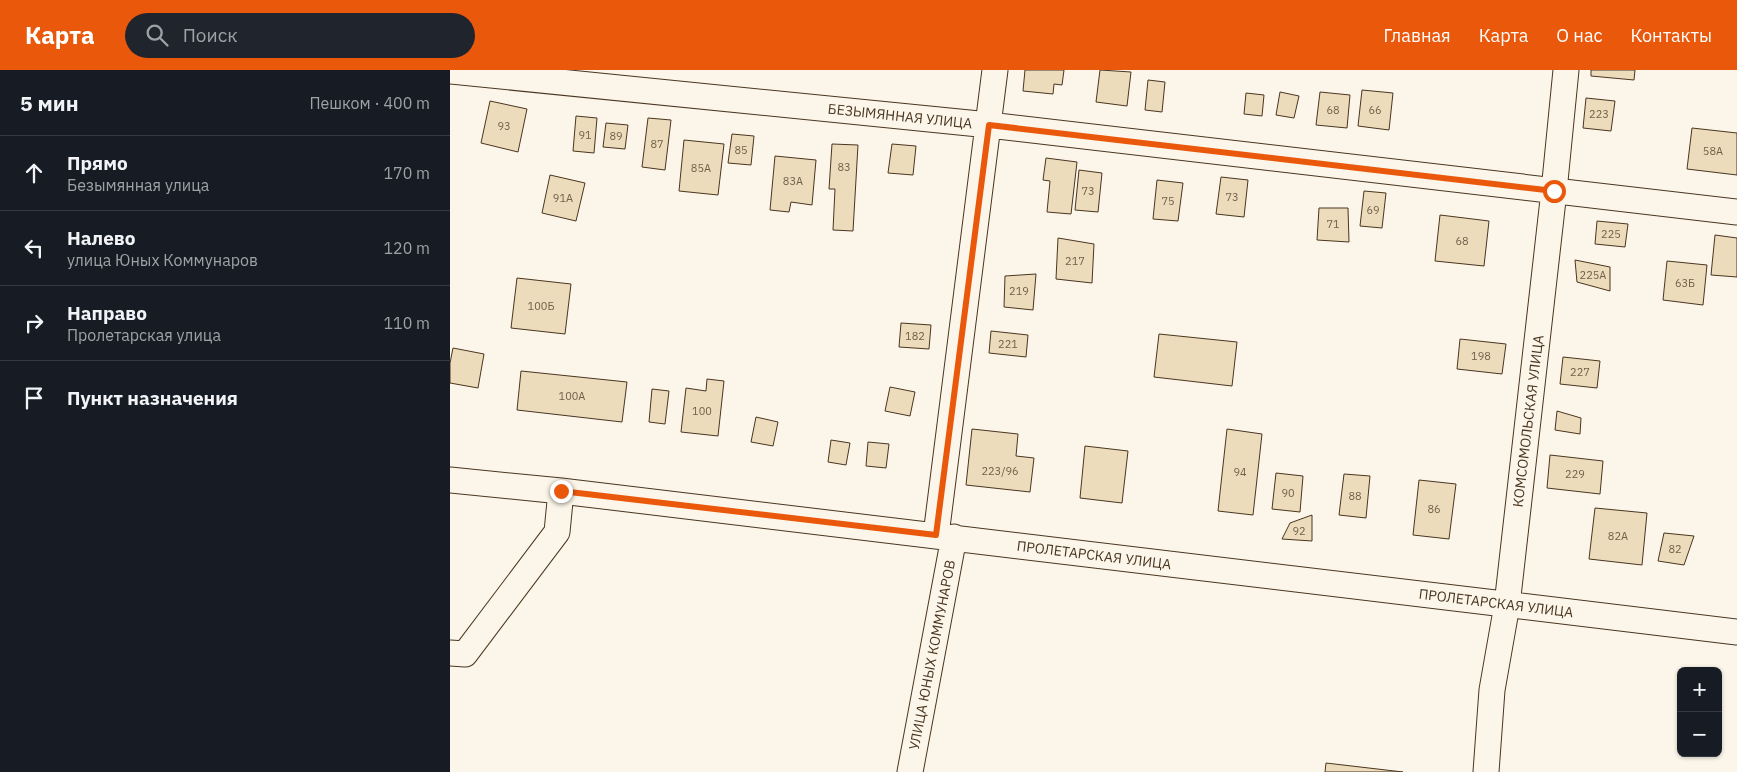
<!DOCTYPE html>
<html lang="ru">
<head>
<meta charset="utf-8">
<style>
	:root { --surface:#171b24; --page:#20242c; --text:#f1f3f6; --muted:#9ea1a6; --line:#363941; --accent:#ea580c }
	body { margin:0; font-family:"IBM Plex Sans",sans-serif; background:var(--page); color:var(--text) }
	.controls { position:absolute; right:15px; bottom:15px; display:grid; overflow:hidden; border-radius:8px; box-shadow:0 1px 4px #0004 }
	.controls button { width:45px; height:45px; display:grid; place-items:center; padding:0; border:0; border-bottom:1px solid var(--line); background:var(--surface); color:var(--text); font:25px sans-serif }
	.stop { position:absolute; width:15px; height:15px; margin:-11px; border:4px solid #ea580c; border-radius:50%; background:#fff }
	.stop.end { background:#ea580c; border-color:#fff; box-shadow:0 1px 5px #0008 }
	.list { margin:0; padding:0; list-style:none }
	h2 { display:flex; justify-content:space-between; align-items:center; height:65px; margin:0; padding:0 20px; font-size:21px }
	h2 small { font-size:16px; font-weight:400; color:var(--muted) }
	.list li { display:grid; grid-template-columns:32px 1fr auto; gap:15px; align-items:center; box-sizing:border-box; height:75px; padding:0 20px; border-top:1px solid var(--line) }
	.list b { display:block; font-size:19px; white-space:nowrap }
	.list p { margin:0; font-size:16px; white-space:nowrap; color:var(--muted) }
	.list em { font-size:16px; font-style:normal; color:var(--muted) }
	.icon { flex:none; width:28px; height:28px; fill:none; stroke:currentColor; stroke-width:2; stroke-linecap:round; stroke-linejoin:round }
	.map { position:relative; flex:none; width:1287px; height:702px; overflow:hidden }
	header { display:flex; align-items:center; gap:30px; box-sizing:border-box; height:70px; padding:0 25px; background:var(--accent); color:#fff }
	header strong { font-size:24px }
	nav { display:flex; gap:28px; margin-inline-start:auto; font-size:18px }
	.search { width:350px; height:45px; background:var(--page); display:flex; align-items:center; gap:12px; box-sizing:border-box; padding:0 18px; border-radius:28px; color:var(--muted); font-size:19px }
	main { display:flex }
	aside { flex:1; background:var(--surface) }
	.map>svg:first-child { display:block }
	.building { fill:#ecdcbc; stroke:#4a3520 }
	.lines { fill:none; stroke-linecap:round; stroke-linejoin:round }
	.minor-casing { stroke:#4a3520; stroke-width:27 }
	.minor { stroke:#fbf6e9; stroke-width:25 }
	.route { stroke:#ea580c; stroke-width:6 }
	.labels { text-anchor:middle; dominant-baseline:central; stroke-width:4; stroke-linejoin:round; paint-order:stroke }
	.number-label { font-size:11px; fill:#725f47 }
	.street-label { font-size:14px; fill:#4a3520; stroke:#fbf6e9 }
</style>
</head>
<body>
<header>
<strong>Карта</strong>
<div class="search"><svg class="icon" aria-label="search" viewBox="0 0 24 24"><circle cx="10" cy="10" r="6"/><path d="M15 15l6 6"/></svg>Поиск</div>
<nav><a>Главная</a><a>Карта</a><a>О нас</a><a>Контакты</a></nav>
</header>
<main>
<aside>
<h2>5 мин<small>Пешком · 400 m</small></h2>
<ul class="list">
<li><svg class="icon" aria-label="ahead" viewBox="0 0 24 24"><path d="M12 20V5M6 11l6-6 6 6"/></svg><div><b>Прямо</b><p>Безымянная улица</p></div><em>170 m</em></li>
<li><svg class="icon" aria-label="left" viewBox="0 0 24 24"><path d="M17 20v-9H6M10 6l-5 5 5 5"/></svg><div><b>Налево</b><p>улица Юных Коммунаров</p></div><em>120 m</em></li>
<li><svg class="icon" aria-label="right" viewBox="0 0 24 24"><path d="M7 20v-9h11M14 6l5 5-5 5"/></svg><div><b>Направо</b><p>Пролетарская улица</p></div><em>110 m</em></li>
<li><svg class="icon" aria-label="arrive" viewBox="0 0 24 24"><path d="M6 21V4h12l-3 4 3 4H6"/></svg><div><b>Пункт назначения</b></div></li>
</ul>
</aside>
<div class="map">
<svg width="1287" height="702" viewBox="0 0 1287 702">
	<rect width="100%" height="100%" fill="#fbf6e9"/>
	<path class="building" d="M575 0H614L612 15 604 14 603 24 573 21Z
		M650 0 681 2 677 36 646 32Z
		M1141 0H1185L1184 10 1141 6Z
		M698 10 715 12 712 42 695 40Z
		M912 20 943 23 939 60 908 56Z
		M830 22 849 26 844 48 826 45Z
		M870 22 900 25 897 58 866 55Z
		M796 23 814 25 812 46 794 44Z
		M1136 28 1165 31 1161 61 1133 58Z
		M40 31 77 39 68 82 31 73Z
		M126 46 147 48 144 83 123 81Z
		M198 48 221 50 215 100 192 97Z
		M156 53 178 55 175 79 153 77Z
		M1242 58 1287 63V105L1237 99Z
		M282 64 304 66 301 95 278 93Z
		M234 70 274 74 268 125 229 121Z
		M382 74 408 75 403 161 383 160 385 119H379Z
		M442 74 466 76 463 105 438 103Z
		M325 86 366 90 362 135 341 132 339 142 320 140Z
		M596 88 627 92 621 144 597 142 600 111 593 110Z
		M629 100 652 103 648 142 625 140Z
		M100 105 135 113 126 151 92 143Z
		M771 107 798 110 794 147 766 144Z
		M707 110 733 113 728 151 703 149Z
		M914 121 936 123 932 158 910 156Z
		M869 138H898L899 172 867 170Z
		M990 145 1039 151 1034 196 985 191Z
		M1147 151 1178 154 1175 177 1145 174Z
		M1265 165 1287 168V207L1261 205Z
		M608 168 644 174 642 213 606 209Z
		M1125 190 1160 197V221L1127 212Z
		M1217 191 1257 195 1253 235 1213 230Z
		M586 204 583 240 554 237 555 206Z
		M67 208 121 214 115 264 61 258Z
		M451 253 481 255 479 279 449 277Z
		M541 261 578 265 576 287 539 283Z
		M709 264 787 272 782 316 704 307Z
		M1010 269 1056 274 1052 304 1007 299Z
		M3 278 34 284 28 318 0 313V293Z
		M1113 287 1150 291 1147 318 1110 314Z
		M71 301 177 312 172 352 67 340Z
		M257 309 274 311 268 366 231 362 236 318 256 321Z
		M440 317 465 322 460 346 435 341Z
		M202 319 219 321 215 354 199 352Z
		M1107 341 1131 348 1130 364 1105 360Z
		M306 347 328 352 323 376 301 372Z
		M522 359 568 364 566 386 584 388 580 422 516 415Z
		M777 359 812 364 803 445 768 441Z
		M381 370 400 373 396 395 378 392Z
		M418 372 439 374 436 398 416 396Z
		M635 376 678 381 672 433 630 428Z
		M1100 385 1153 391 1150 424 1097 418Z
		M826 403 853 406 850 442 822 439Z
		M894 404 920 406 916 448 889 445Z
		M969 410 1006 414 999 469 963 465Z
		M1145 438 1197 443 1192 495 1139 489Z
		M862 445V471L832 469 840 453Z
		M1214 463 1244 466 1234 495 1208 491Z
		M876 693 953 702H875Z"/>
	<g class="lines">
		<defs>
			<path id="minor" d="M0 1 539 55 1287 142
				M0 410 111 421 1287 562
				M486 465 545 0
				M0 583 15 584 107 462 111 421
				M460 702 504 467
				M1036 702 1042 620 1057 535 1104 121 1116 0"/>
		</defs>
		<use href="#minor" class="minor-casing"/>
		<use href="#minor" class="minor"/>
	</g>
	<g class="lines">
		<path class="route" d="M111 421 486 465 539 55 1104 121"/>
	</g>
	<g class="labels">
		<g class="number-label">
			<text x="883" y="40">68</text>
			<text x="925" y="40">66</text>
			<text x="1149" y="44">223</text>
			<text x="54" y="56">93</text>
			<text x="135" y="65">91</text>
			<text x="166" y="66">89</text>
			<text x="207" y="74">87</text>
			<text x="291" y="80">85</text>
			<text x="1263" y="81">58А</text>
			<text x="394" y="97">83</text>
			<text x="251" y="98">85А</text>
			<text x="343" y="111">83А</text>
			<text x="638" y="121">73</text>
			<text x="782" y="127">73</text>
			<text x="113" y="128">91А</text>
			<text x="718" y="131">75</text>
			<text x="923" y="140">69</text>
			<text x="883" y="154">71</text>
			<text x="1161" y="164">225</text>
			<text x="1012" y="171">68</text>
			<text x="625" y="191">217</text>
			<text x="1143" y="205">225А</text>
			<text x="1235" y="213">63Б</text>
			<text x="569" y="221">219</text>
			<text x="91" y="236">100Б</text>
			<text x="465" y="266">182</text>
			<text x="558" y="274">221</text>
			<text x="1031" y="286">198</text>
			<text x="1130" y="302">227</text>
			<text x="122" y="326">100А</text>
			<text x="252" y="341">100</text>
			<text x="550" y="401">223/96</text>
			<text x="790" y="402">94</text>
			<text x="1125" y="404">229</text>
			<text x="838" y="423">90</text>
			<text x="905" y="426">88</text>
			<text x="984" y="439">86</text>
			<text x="849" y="461">92</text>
			<text x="1168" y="466">82А</text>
			<text x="1225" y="479">82</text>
		</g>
		<g class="street-label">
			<text transform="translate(450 46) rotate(6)">БЕЗЫМЯННАЯ УЛИЦА</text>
			<text transform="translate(1078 351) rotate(-83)">КОМСОМОЛЬСКАЯ УЛИЦА</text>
			<text transform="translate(644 485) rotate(7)">ПРОЛЕТАРСКАЯ УЛИЦА</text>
			<text transform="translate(1046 533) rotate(7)">ПРОЛЕТАРСКАЯ УЛИЦА</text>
			<text transform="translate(482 585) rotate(-79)">УЛИЦА ЮНЫХ КОММУНАРОВ</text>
		</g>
	</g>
</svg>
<div class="controls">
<button>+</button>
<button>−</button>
</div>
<div class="stop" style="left:1104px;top:121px"></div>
<div class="stop end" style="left:111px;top:421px"></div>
</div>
</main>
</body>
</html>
